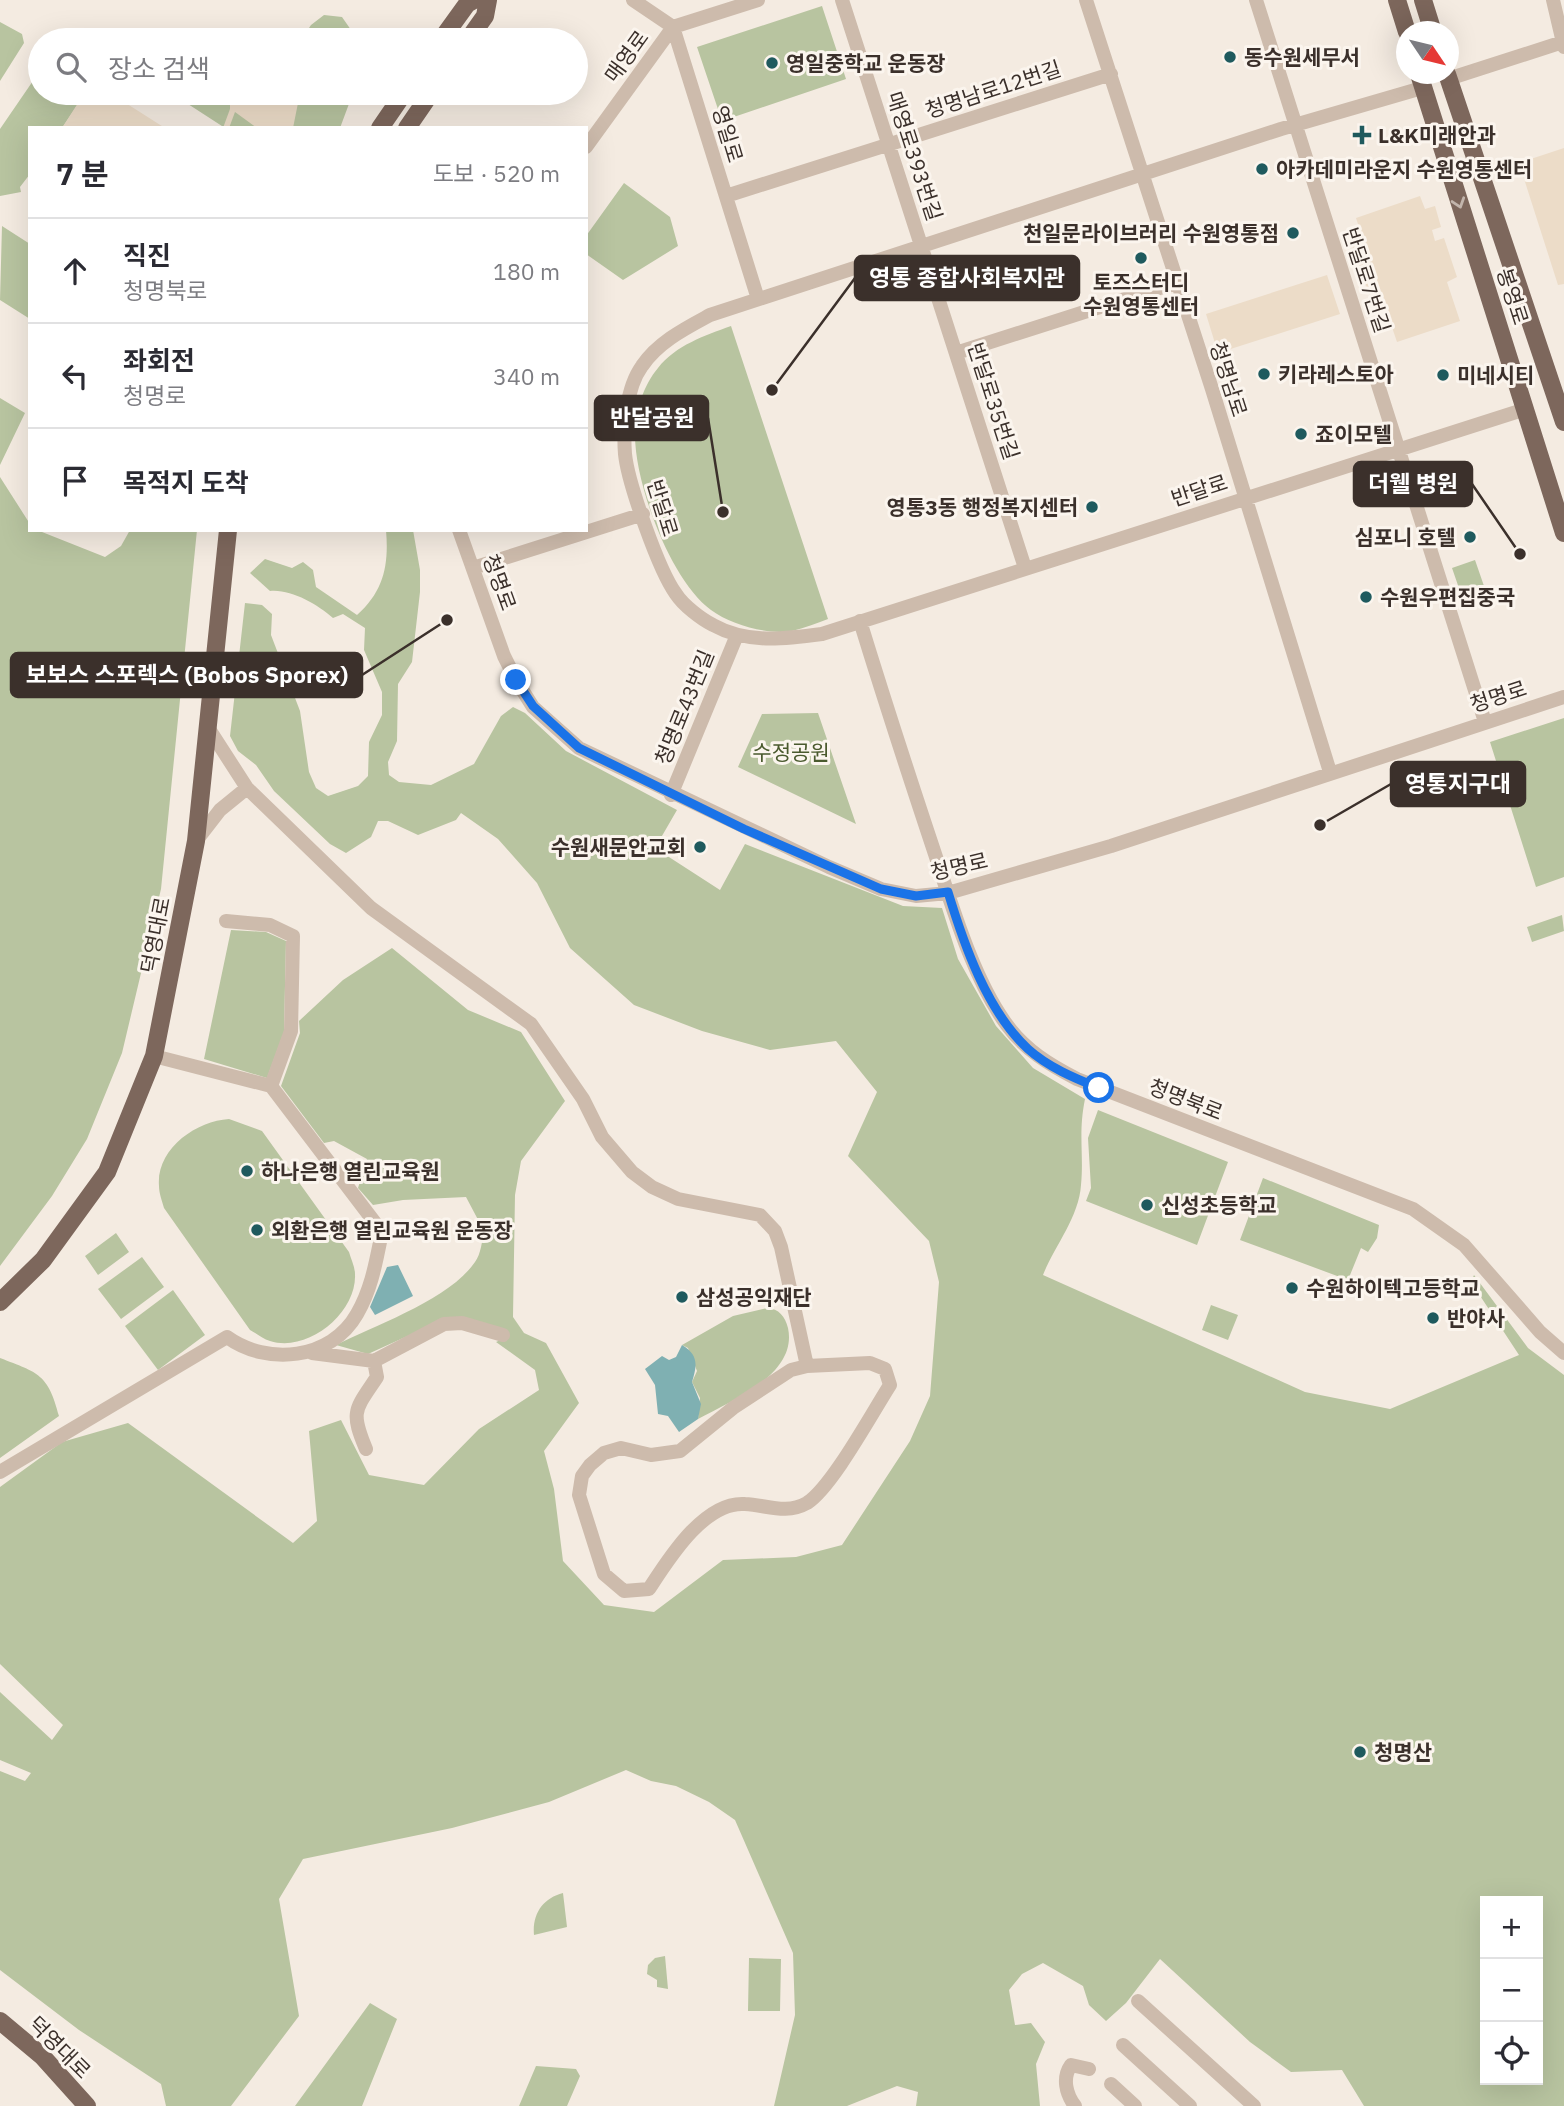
<!DOCTYPE html>
<html lang="ko">
<head>
<meta charset="utf-8">
<style>
	:root { --surface:#fff; --page:#f2f2f3; --text:#2b2b33; --muted:#7c7c81; --line:#e1e1e2 }
	body { margin:0; font-family:"IBM Plex Sans","Noto Sans KR",sans-serif; background:var(--page); color:var(--text) }
	.controls { position:absolute; right:21px; bottom:21px; display:grid; overflow:hidden; border-radius:0px; box-shadow:0 7px 28px #0002 }
	.controls button { width:63px; height:63px; display:grid; place-items:center; padding:0; border:0; border-bottom:2px solid var(--line); background:var(--surface); color:var(--text); font:35px sans-serif }
	.compass { position:absolute; left:1396px; top:21px; width:63px; height:63px; border-radius:50%; background:var(--surface); box-shadow:0 7px 28px #0002; rotate:125deg }
	.stop { position:absolute; width:21px; height:21px; margin:-16px; border:5px solid #1a73e8; border-radius:50%; background:#fff }
	.stop.end { background:#1a73e8; border-color:#fff; box-shadow:0 2px 7px #0008 }
	.list { margin:0; padding:0; list-style:none }
	h2 { display:flex; justify-content:space-between; align-items:center; height:91px; margin:0; padding:0 28px; font-size:30px }
	h2 small { font-size:23px; font-weight:400; color:var(--muted) }
	.list li { display:grid; grid-template-columns:46px 1fr auto; gap:21px; align-items:center; box-sizing:border-box; height:105px; padding:0 28px; border-top:2px solid var(--line) }
	.list b { display:block; font-size:26px; white-space:nowrap }
	.list p { margin:0; font-size:23px; white-space:nowrap; color:var(--muted) }
	.list em { font-size:23px; font-style:normal; color:var(--muted) }
	.icon { flex:none; width:38px; height:38px; fill:none; stroke:currentColor; stroke-width:2; stroke-linecap:round; stroke-linejoin:round }
	.map { position:relative; flex:none; width:1564px; height:2106px; overflow:hidden }
	.search { position:absolute; background:var(--surface); box-shadow:0 7px 28px #0002; left:28px; top:28px; width:560px; height:77px; display:flex; align-items:center; gap:18px; box-sizing:border-box; padding:0 24px; border-radius:38px; color:var(--muted); font-size:26px }
	.panel { position:absolute; background:var(--surface); box-shadow:0 7px 28px #0002; left:28px; top:126px; width:560px; height:406px; border-radius:0px }
	.map>svg:first-child { display:block }
	.green { fill:#b8c4a0; fill-rule:evenodd }
	.plaza { fill:#ecdcc8 }
	.water { fill:#7fb0b2 }
	.lines { fill:none; stroke-linecap:round; stroke-linejoin:round }
	.minor { stroke:#cdbbac; stroke-width:14 }
	.major { stroke:#7d675c; stroke-width:18 }
	.oneway { stroke:#c2b5ac }
	.route { stroke:#1a73e8; stroke-width:9 }
	.poi-dot { fill:#1f5a5e; stroke:#fbf5ee; stroke-width:2.5 }
	.labels { text-anchor:middle; dominant-baseline:central; stroke-width:6; stroke-linejoin:round; paint-order:stroke }
	.street-label { font-size:21px; fill:#3b302b; stroke:#fbf5ee }
	.poi-label { font-size:21px; font-weight:bold; fill:#3b302b; stroke:#fbf5ee; text-anchor:start }
	.park-label { font-size:21px; fill:#4a5a2e; stroke:#fbf5ee }
	.leader { fill:none; stroke:#3b302b; stroke-width:2.5 }
	.callout-dot { fill:#3b302b; stroke:#fbf5ee; stroke-width:2.5 }
	.callout { fill:#3b302b; stroke:#3b302b; stroke-width:2.5 }
	.callout-label { font-size:23px; text-anchor:middle; font-weight:bold; fill:#fff }
</style>
</head>
<body>
<div class="map">
<svg width="1564" height="2106" viewBox="0 0 1564 2106">
	<rect width="100%" height="100%" fill="#f4ebe1"/>
	<path class="green" d="M822 6 846 79 722 121 697 47Z
		M324 15 342 17 358 40H301L311 25Z
		M0 22 22 34 24 43 0 81Z
		M37 75 40 78V93H62L78 104 62 128H30V174L20 187 21 192 0 196V129Z
		M171 93H353L340 128H225Z
		M624 183 670 217 678 246 623 280 586 254V236Z
		M2 226 30 244V319L0 300Z
		M731 326 828 619C817 623 804 628 792 631 768 635 731 625 711 610 670 580 634 482 635 433 635 412 644 384 658 368 676 345 704 336 731 326Z
		M0 398 25 413 0 465Z
		M0 477 30 524V530H37L105 557 121 546 130 530H197L161 889 122 1053 87 1139 52 1196 0 1266Z
		M386 530H413L420 570V592L412 662 398 684 397 741 388 762 389 775 399 782 431 785 474 764 501 716 513 707 525 713 566 751 677 810 655 848 720 890 745 844 903 906 942 908 958 959 996 1026 1033 1068 1085 1099C1078 1133 1084 1154 1081 1185 1079 1217 1054 1247 1043 1275L1305 1392 1390 1409 1519 1355 1471 1282 1474 1275 1528 1348 1564 1375V2106H1364L1342 2070 1291 2072 1250 2042 1160 1959 1126 2003 1106 2021 1089 2005 1083 1986 1043 1963 1022 1974 1009 1990 1015 2025 1031 2023 1045 2042 1036 2064 1040 2106H916L918 2092 897 2086 847 2106H774L795 2015 793 1953 735 1820 709 1802 676 1786 651 1781 626 1770 549 1802 452 1828 303 1859 279 1899 299 2016 231 2106H166L161 2084 79 2030 0 1970V1771L25 1781 31 1773 0 1760V1692L52 1740 63 1725 0 1664V1487L62 1442 128 1423 293 1543 317 1521 309 1431 341 1420 369 1475 424 1485 479 1429 539 1390 535 1370 496 1342 507 1337 465 1317 412 1334 368 1354 336 1345C376 1325 450 1299 475 1262 481 1254 482 1241 484 1231L466 1197 403 1200 373 1205 358 1188 367 1159 334 1141 324 1143 281 1086 300 1033 299 1021 343 980 392 948 468 1010 521 1032 565 1101 521 1161 515 1195 513 1317 524 1333 546 1343 579 1403 544 1451 554 1489 563 1561 604 1605 654 1612 723 1560 796 1557 842 1545 910 1441 930 1396 939 1282 929 1241 848 1156 877 1092 836 1041 770 1050 702 1031 634 1005 570 948 537 883 498 839 461 813 456 820 418 835 388 821H378L371 837 346 853 330 844 274 791 256 765 238 751 230 736 245 603 262 605 272 614 271 635 300 711 309 772 316 788 328 796 358 786 368 776 369 742 382 715V692L364 650 365 628 343 614 333 618C317 604 291 589 270 591L250 573 265 559 292 568 303 562 313 570 316 587 357 615C384 591 389 565 386 530ZM1485 1901H1538V2080H1485Z
		M1475 560 1484 586 1461 594 1452 568Z
		M818 713 856 824 738 767 762 714Z
		M1564 718V877L1536 887 1490 742Z
		M1562 915 1564 931 1532 942 1527 927Z
		M231 930 266 932 286 941 284 1032 267 1078 204 1059Z
		M1098 1110 1228 1162 1197 1245 1086 1201 1091 1188 1088 1138Z
		M229 1119 262 1131 349 1252C351 1259 355 1267 355 1274 357 1313 308 1353 270 1341 263 1339 256 1333 250 1330L164 1208C162 1201 159 1193 159 1186 156 1149 196 1121 229 1119Z
		M1263 1178 1379 1225 1377 1238 1368 1252 1361 1248 1348 1280 1240 1240Z
		M116 1233 129 1252 98 1275 85 1256Z
		M142 1257 164 1287 121 1319 98 1289Z
		M173 1290 205 1335 158 1370 125 1326Z
		M1211 1305 1238 1315 1228 1340 1202 1330Z
		M767 1308C779 1309 785 1316 788 1328 798 1375 731 1401 698 1419L700 1398 692 1382 697 1371 688 1348 682 1345 733 1316Z
		M0 1358C39 1373 48 1374 59 1416L0 1458Z
		M563 1893 567 1927 534 1935C532 1914 543 1898 563 1893Z
		M665 1956 668 1989 657 1987V1980L647 1974 648 1965 655 1958Z
		M749 1958 781 1959 780 2011H748Z
		M370 2003 397 2019 362 2106H295Z
		M536 2066 576 2069 580 2076 567 2106H519Z"/>
	<path class="plaza" d="M69 93H110L165 128H62L80 100Z
		M217 93 241 96 249 93H300L293 128H257L235 112 229 128H223L230 109V97Z
		M1564 148V284L1558 285 1519 163Z
		M1420 196 1425 209 1435 206 1441 227 1432 230 1435 241 1444 238 1457 277 1447 282 1460 321 1397 342 1378 286 1373 288 1386 328 1381 330 1349 234 1360 230 1356 218Z
		M1327 275 1340 314 1218 353 1206 314Z"/>
	<path class="water" d="M398 1265 413 1296 375 1315 370 1307 387 1267Z
		M682 1345C699 1355 697 1366 692 1382L701 1404 698 1419 679 1432 668 1416 658 1414 655 1385 645 1369 662 1356 669 1360 676 1357Z"/>
	<g class="lines">
		<path class="minor" d="M633 0 673 27 758 299
			M842 0 1025 568
			M1086 0 1212 389 1330 772
			M1256 0 1485 722
			M1553 0 1564 47
			M1448 79 1563 42
			M1422 88 1281 129 710 315C686 328 658 342 642 366 626 388 623 428 625 454 628 483 659 571 676 594 683 605 701 619 713 625 747 644 785 639 822 634L1526 409
			M586 147 673 27 758 0
			M726 196 1111 74
			M956 353 1175 283
			M459 530 504 656 516 680 533 707 579 748 829 867 881 889 916 896 948 893 1111 846 1564 697
			M473 568 643 514
			M860 621C884 699 909 776 935 854 952 906 974 981 1007 1025 1025 1050 1050 1065 1077 1079L1413 1209 1464 1245 1540 1332 1564 1353
			M247 788 371 908 531 1024 583 1099 602 1137 632 1172 652 1187 678 1199 760 1215 775 1231 781 1247 807 1366
			M671 795 737 635
			M196 841 220 810 247 788 209 729
			M226 921 270 925 293 936 291 1031 271 1086
			M312 1353 374 1361 444 1324 462 1323 503 1335
			M870 1363 885 1369 890 1385C872 1413 832 1487 807 1503 786 1515 767 1505 745 1504 704 1501 668 1560 649 1589L624 1591 604 1574 579 1495 582 1476 590 1465 604 1453 621 1448 651 1455 680 1451 733 1408 791 1370 807 1366Z
			M366 1449C350 1411 355 1410 377 1377L374 1361
			M0 1472 227 1337C267 1366 331 1360 357 1314 372 1288 376 1261 382 1232L271 1086 154 1056
			M1138 2001 1254 2106
			M1123 2045 1190 2106
			M1111 2084 1135 2106
			M1075 2106C1066 2094 1062 2078 1071 2065L1089 2069"/>
		<path class="major" d="M1397 0 1407 32
			M1423 0 1433 32
			M441 40 467 4 474 0
			M468 40 485 16 488 0
			M1419 74 1564 533
			M1447 74 1564 422
			M380 128 404 93
			M407 128 431 93
			M0 1302 43 1260 107 1172 154 1056 196 841 228 530
			M0 2021 42 2056 87 2106"/>
	</g>
	<defs><path id="oneway-chevron" d="M-2-3.5L2.5 0L-2 3.5" fill="none" stroke-width="1.6" stroke-linecap="round" stroke-linejoin="round" transform="scale(1.75)"/></defs>
	<use class="oneway" href="#oneway-chevron" transform="translate(1459 203) rotate(72)"/>
	<g class="lines">
		<path class="route" d="M516 680 533 706 579 748 744 829 881 889 916 896 948 892C964 945 987 1011 1028 1049 1048 1067 1074 1078 1099 1088"/>
	</g>
	<g class="poi-dot">
		<circle cx="1230" cy="57" r="7"/>
		<circle cx="772" cy="63" r="7"/>
		<path d="M1358.5 124.5h7v7h7v7h-7v7h-7v-7h-7v-7h7z"/>
		<circle cx="1262" cy="169" r="7"/>
		<circle cx="1293" cy="233" r="7"/>
		<circle cx="1141" cy="258" r="7"/>
		<circle cx="1264" cy="374" r="7"/>
		<circle cx="1443" cy="375" r="7"/>
		<circle cx="1301" cy="434" r="7"/>
		<circle cx="1092" cy="507" r="7"/>
		<circle cx="1470" cy="537" r="7"/>
		<circle cx="1366" cy="597" r="7"/>
		<circle cx="700" cy="847" r="7"/>
		<circle cx="247" cy="1171" r="7"/>
		<circle cx="1147" cy="1205" r="7"/>
		<circle cx="257" cy="1230" r="7"/>
		<circle cx="1292" cy="1288" r="7"/>
		<circle cx="682" cy="1297" r="7"/>
		<circle cx="1433" cy="1318" r="7"/>
		<circle cx="1360" cy="1752" r="7"/>
	</g>
	<g class="labels">
		<g class="street-label">
			<text transform="translate(626 56) rotate(-54)">매영로</text>
			<text transform="translate(993 89) rotate(-18)">청명남로12번길</text>
			<text transform="translate(728 134) rotate(73)">영일로</text>
			<text transform="translate(915 156) rotate(72)">매영로393번길</text>
			<text transform="translate(1367 280) rotate(72)">반달로7번길</text>
			<text transform="translate(1513 296) rotate(72)">봉영로</text>
			<text transform="translate(1229 379) rotate(72)">청명남로</text>
			<text transform="translate(994 401) rotate(72)">반달로35번길</text>
			<text transform="translate(1199 490) rotate(-18)">반달로</text>
			<text transform="translate(663 508) rotate(73)">반달로</text>
			<text transform="translate(500 582) rotate(70)">청명로</text>
			<text transform="translate(1498 696) rotate(-18)">청명로</text>
			<text transform="translate(684 707) rotate(-68)">청명로43번길</text>
			<text transform="translate(959 866) rotate(-13)">청명로</text>
			<text transform="translate(155 935) rotate(-79)">덕영대로</text>
			<text transform="translate(1186 1099) rotate(21)">청명북로</text>
			<text transform="translate(60 2047) rotate(45)">덕영대로</text>
		</g>
		<g class="poi-label">
			<text x="1244" y="57">동수원세무서</text>
			<text x="786" y="63">영일중학교 운동장</text>
			<text x="1378" y="135">L&amp;K미래안과</text>
			<text x="1276" y="169">아카데미라운지 수원영통센터</text>
			<text x="1279" y="233" text-anchor="end">천일문라이브러리 수원영통점</text>
			<text x="1141" y="282" text-anchor="middle">토즈스터디<tspan x="1141" dy="24">수원영통센터</tspan></text>
			<text x="1278" y="374">키라레스토아</text>
			<text x="1457" y="375">미네시티</text>
			<text x="1315" y="434">죠이모텔</text>
			<text x="1078" y="507" text-anchor="end">영통3동 행정복지센터</text>
			<text x="1456" y="537" text-anchor="end">심포니 호텔</text>
			<text x="1380" y="597">수원우편집중국</text>
			<text x="686" y="847" text-anchor="end">수원새문안교회</text>
			<text x="261" y="1171">하나은행 열린교육원</text>
			<text x="1161" y="1205">신성초등학교</text>
			<text x="271" y="1230">외환은행 열린교육원 운동장</text>
			<text x="1306" y="1288">수원하이텍고등학교</text>
			<text x="696" y="1297">삼성공익재단</text>
			<text x="1447" y="1318">반야사</text>
			<text x="1374" y="1752">청명산</text>
		</g>
		<g class="park-label">
			<text x="791" y="752">수정공원</text>
		</g>
	</g>
	<path class="leader" d="M772 390L855 278M723 512L708 418M1520 554L1472 484M447 620L362 675M1320 825L1391 784"/>
	<g class="callout-dot">
		<circle cx="772" cy="390" r="7"/>
		<circle cx="723" cy="512" r="7"/>
		<circle cx="1520" cy="554" r="7"/>
		<circle cx="447" cy="620" r="7"/>
		<circle cx="1320" cy="825" r="7"/>
	</g>
	<g class="callout">
		<rect x="855" y="256" width="224" height="44" rx="7"/>
		<rect x="595" y="396" width="113" height="44" rx="7"/>
		<rect x="1354" y="462" width="118" height="44" rx="7"/>
		<rect x="11" y="653" width="351" height="44" rx="7"/>
		<rect x="1391" y="762" width="134" height="44" rx="7"/>
	</g>
	<g class="callout-label">
		<text x="967" y="286">영통 종합사회복지관</text>
		<text x="652" y="426">반달공원</text>
		<text x="1413" y="492">더웰 병원</text>
		<text x="187" y="683">보보스 스포렉스 (Bobos Sporex)</text>
		<text x="1458" y="792">영통지구대</text>
	</g>
</svg>
<div class="controls">
<button>+</button>
<button>−</button>
<button><svg class="icon" aria-label="locate" viewBox="0 0 24 24"><circle cx="12" cy="12" r="6"/><path d="M12 2v4M12 18v4M2 12h4M18 12h4"/></svg></button>
</div>
<svg class="compass" viewBox="-18 -18 36 36"><path d="M0-13l5 13h-10z" fill="#e53935"/><path d="M0 13l5-13h-10z" fill="#7c7c81"/></svg>
<div class="stop" style="left:1099px;top:1088px"></div>
<div class="stop end" style="left:516px;top:680px"></div>
<div class="search"><svg class="icon" aria-label="search" viewBox="0 0 24 24"><circle cx="10" cy="10" r="6"/><path d="M15 15l6 6"/></svg>장소 검색</div>
<section class="panel">
<h2>7 분<small>도보 · 520 m</small></h2>
<ul class="list">
<li><svg class="icon" aria-label="ahead" viewBox="0 0 24 24"><path d="M12 20V5M6 11l6-6 6 6"/></svg><div><b>직진</b><p>청명북로</p></div><em>180 m</em></li>
<li><svg class="icon" aria-label="left" viewBox="0 0 24 24"><path d="M17 20v-9H6M10 6l-5 5 5 5"/></svg><div><b>좌회전</b><p>청명로</p></div><em>340 m</em></li>
<li><svg class="icon" aria-label="arrive" viewBox="0 0 24 24"><path d="M6 21V4h12l-3 4 3 4H6"/></svg><div><b>목적지 도착</b></div></li>
</ul>
</section>
</div>
</body>
</html>
